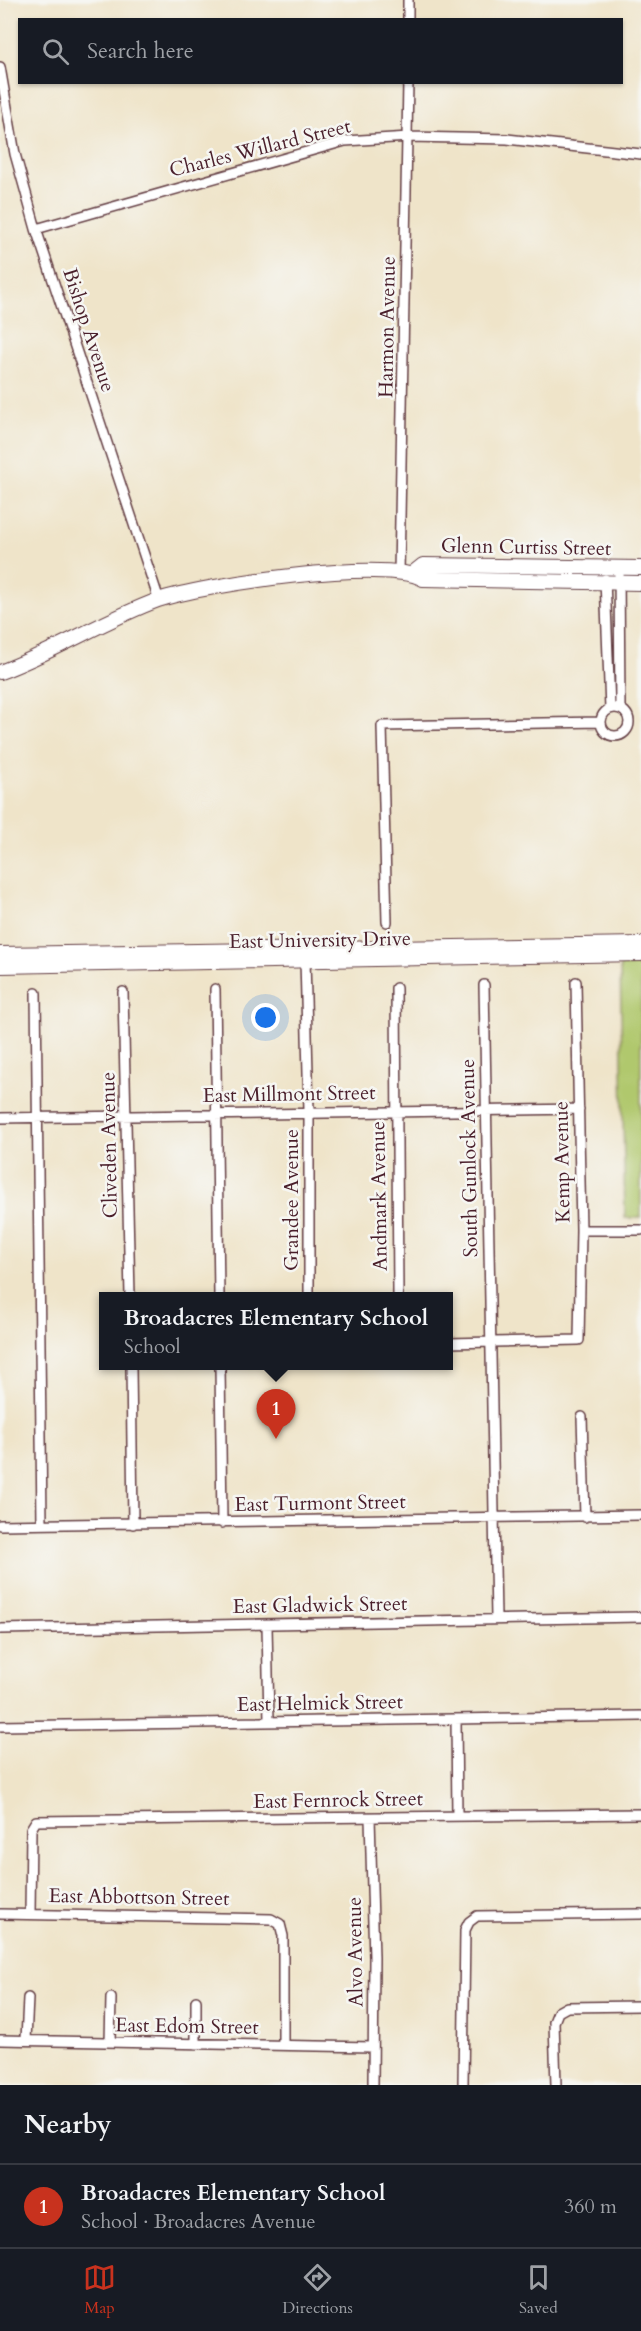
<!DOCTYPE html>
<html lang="en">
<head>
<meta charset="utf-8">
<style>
	:root { --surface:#171b24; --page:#20242c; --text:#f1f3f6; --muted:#9ea1a6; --line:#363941; --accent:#c8321e }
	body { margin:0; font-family:Cardo,serif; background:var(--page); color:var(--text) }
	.you { position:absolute; left:266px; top:1018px; width:21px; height:21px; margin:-15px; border:4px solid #fff; border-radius:50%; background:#1a73e8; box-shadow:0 0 0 9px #1a73e833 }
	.badge { display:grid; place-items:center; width:39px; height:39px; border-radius:50%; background:var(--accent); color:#fff; font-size:20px; font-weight:700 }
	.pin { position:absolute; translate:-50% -50px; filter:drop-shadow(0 2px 3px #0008) }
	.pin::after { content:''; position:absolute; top:32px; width:21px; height:18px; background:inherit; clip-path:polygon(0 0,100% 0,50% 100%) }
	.popup { position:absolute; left:99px; top:1292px; width:354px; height:78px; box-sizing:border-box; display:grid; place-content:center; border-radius:0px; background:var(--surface); filter:drop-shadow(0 2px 4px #0005); font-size:20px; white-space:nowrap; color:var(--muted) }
	.popup b { font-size:22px; color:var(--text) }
	.popup::after { content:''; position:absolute; left:50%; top:100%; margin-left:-12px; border:12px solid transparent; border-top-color:var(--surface) }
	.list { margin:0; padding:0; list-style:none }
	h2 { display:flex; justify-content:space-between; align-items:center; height:78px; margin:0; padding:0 24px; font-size:26px }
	h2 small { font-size:20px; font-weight:400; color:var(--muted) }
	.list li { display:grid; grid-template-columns:39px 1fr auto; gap:18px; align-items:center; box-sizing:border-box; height:84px; padding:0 24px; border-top:2px solid var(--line) }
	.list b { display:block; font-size:22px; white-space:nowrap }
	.list p { margin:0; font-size:20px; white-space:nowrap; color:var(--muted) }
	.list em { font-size:20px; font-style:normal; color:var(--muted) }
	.icon { flex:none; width:33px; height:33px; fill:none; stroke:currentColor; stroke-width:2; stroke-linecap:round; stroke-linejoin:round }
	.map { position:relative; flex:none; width:641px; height:2085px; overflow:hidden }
	.search { position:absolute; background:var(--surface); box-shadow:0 2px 4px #0004; left:18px; right:18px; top:18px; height:66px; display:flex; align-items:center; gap:15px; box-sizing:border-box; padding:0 21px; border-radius:0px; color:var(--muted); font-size:22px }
	.sheet { height:162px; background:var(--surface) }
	nav { display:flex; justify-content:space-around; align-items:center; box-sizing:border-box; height:84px; border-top:2px solid var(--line); background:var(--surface); font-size:16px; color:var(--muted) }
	nav a { display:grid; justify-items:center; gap:3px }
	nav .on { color:var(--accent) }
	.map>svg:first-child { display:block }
	.green { fill:#b0c86d; stroke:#7d744c; stroke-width:1.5 }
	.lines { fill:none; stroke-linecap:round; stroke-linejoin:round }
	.street-casing { stroke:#633d43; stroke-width:12 }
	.secondary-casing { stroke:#633d43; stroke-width:16 }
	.street { stroke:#fff; stroke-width:9 }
	.secondary { stroke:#fff; stroke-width:14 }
	.labels { text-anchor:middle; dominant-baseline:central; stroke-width:5; stroke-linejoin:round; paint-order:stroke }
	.street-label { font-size:20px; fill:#4a1f2b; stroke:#f6f6f2 }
</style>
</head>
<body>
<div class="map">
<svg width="641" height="2085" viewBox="0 0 641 2085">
	<rect width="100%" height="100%" fill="#f6f6f2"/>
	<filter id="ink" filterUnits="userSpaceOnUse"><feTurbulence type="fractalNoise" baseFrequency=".0167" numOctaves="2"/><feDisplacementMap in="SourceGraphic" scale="12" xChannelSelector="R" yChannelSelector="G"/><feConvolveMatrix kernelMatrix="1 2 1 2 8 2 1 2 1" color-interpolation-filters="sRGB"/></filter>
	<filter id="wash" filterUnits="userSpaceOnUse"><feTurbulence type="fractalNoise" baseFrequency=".008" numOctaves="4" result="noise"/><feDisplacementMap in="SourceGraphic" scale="24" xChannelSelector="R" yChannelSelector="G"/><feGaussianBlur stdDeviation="1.35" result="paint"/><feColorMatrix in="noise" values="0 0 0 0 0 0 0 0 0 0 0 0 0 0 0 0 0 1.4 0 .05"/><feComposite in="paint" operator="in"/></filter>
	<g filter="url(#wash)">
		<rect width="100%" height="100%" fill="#efe4c9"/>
		<path class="green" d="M620 963H641V1218H625Z"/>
	</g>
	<g filter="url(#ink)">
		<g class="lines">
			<defs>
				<path id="street" d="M408 0V20
					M0 67 15 154 36 229 159 600
					M36 229 345 141 409 137 507 139 641 154
					M619 568 620 709
					M399 573 408 82
					M605 579 610 709
					M601 722a14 14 0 1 1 28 0a14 14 0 1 1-28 0Z
					M387 922 382 726 601 722
					M305 960 309 1111V1296
					M484 985 496 1618
					M396 988 398 1296
					M215 989 219 1296
					M123 992 130 1296
					M36 993 42 1524
					M0 1118 579 1109
					M581 1230H641
					M448 1343 579 1340 581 1230 576 982
					M131 1366 133 1524
					M220 1366 222 1523
					M582 1417 585 1517
					M0 1525 641 1515
					M267 1625 269 1721
					M0 1629 641 1617
					M456 1719 457 1816
					M0 1726 641 1716
					M370 1818 374 1958 373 2085
					M0 1914 271 1919 280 1924 283 1936V2045
					M30 1914 31 1829 36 1821 641 1814
					M196 2001V2044
					M0 2040 373 2047
					M26 2040 28 1998
					M110 2042 111 1998
					M463 2085 465 1930 469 1922 477 1916 641 1914
					M556 2085 554 2022 558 2012 567 2007 641 2006"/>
				<path id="secondary" d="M413 573 423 565 641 568
					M0 672C54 652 104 620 158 600 201 585 388 557 423 579L641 583
					M0 954 641 944
					M0 966 641 954"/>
			</defs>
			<use href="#street" class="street-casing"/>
			<use href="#secondary" class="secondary-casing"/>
			<use href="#street" class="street"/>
			<use href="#secondary" class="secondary"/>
		</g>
	</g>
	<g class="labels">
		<g class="street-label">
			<text transform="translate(260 148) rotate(-14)">Charles Willard Street</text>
			<text transform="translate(387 327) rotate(-89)">Harmon Avenue</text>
			<text transform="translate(89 330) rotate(72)">Bishop Avenue</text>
			<text transform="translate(526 547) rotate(1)">Glenn Curtiss Street</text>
			<text transform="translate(320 940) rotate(-1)">East University Drive</text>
			<text transform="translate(289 1094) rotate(-1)">East Millmont Street</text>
			<text transform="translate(109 1145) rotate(-91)">Cliveden Avenue</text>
			<text transform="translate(469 1158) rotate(-91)">South Gunlock Avenue</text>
			<text transform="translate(562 1162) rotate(-91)">Kemp Avenue</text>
			<text transform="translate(379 1196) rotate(-91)">Andmark Avenue</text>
			<text transform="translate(291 1200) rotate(-90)">Grandee Avenue</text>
			<text transform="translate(320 1503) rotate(-1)">East Turmont Street</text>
			<text transform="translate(320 1605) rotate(-1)">East Gladwick Street</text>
			<text transform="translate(320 1703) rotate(-1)">East Helmick Street</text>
			<text transform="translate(338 1800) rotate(-1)">East Fernrock Street</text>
			<text transform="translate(139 1897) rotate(1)">East Abbottson Street</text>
			<text transform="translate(355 1952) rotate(-91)">Alvo Avenue</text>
			<text transform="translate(187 2026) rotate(1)">East Edom Street</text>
		</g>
	</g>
</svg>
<div class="you"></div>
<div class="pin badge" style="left:276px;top:1439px">1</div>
<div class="popup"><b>Broadacres Elementary School</b>School</div>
<div class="search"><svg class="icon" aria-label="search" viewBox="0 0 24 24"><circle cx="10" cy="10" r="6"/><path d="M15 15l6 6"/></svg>Search here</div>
</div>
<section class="sheet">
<h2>Nearby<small></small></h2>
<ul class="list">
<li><span class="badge">1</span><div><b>Broadacres Elementary School</b><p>School · Broadacres Avenue</p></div><em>360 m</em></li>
</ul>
</section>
<nav>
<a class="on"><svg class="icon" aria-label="map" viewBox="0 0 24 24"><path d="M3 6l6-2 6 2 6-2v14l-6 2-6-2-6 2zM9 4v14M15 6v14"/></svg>Map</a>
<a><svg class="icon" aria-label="directions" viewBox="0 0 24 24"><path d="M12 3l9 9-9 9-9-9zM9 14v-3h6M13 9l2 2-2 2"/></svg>Directions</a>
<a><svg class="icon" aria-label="saved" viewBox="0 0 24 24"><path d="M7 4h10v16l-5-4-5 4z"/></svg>Saved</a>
</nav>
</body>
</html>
